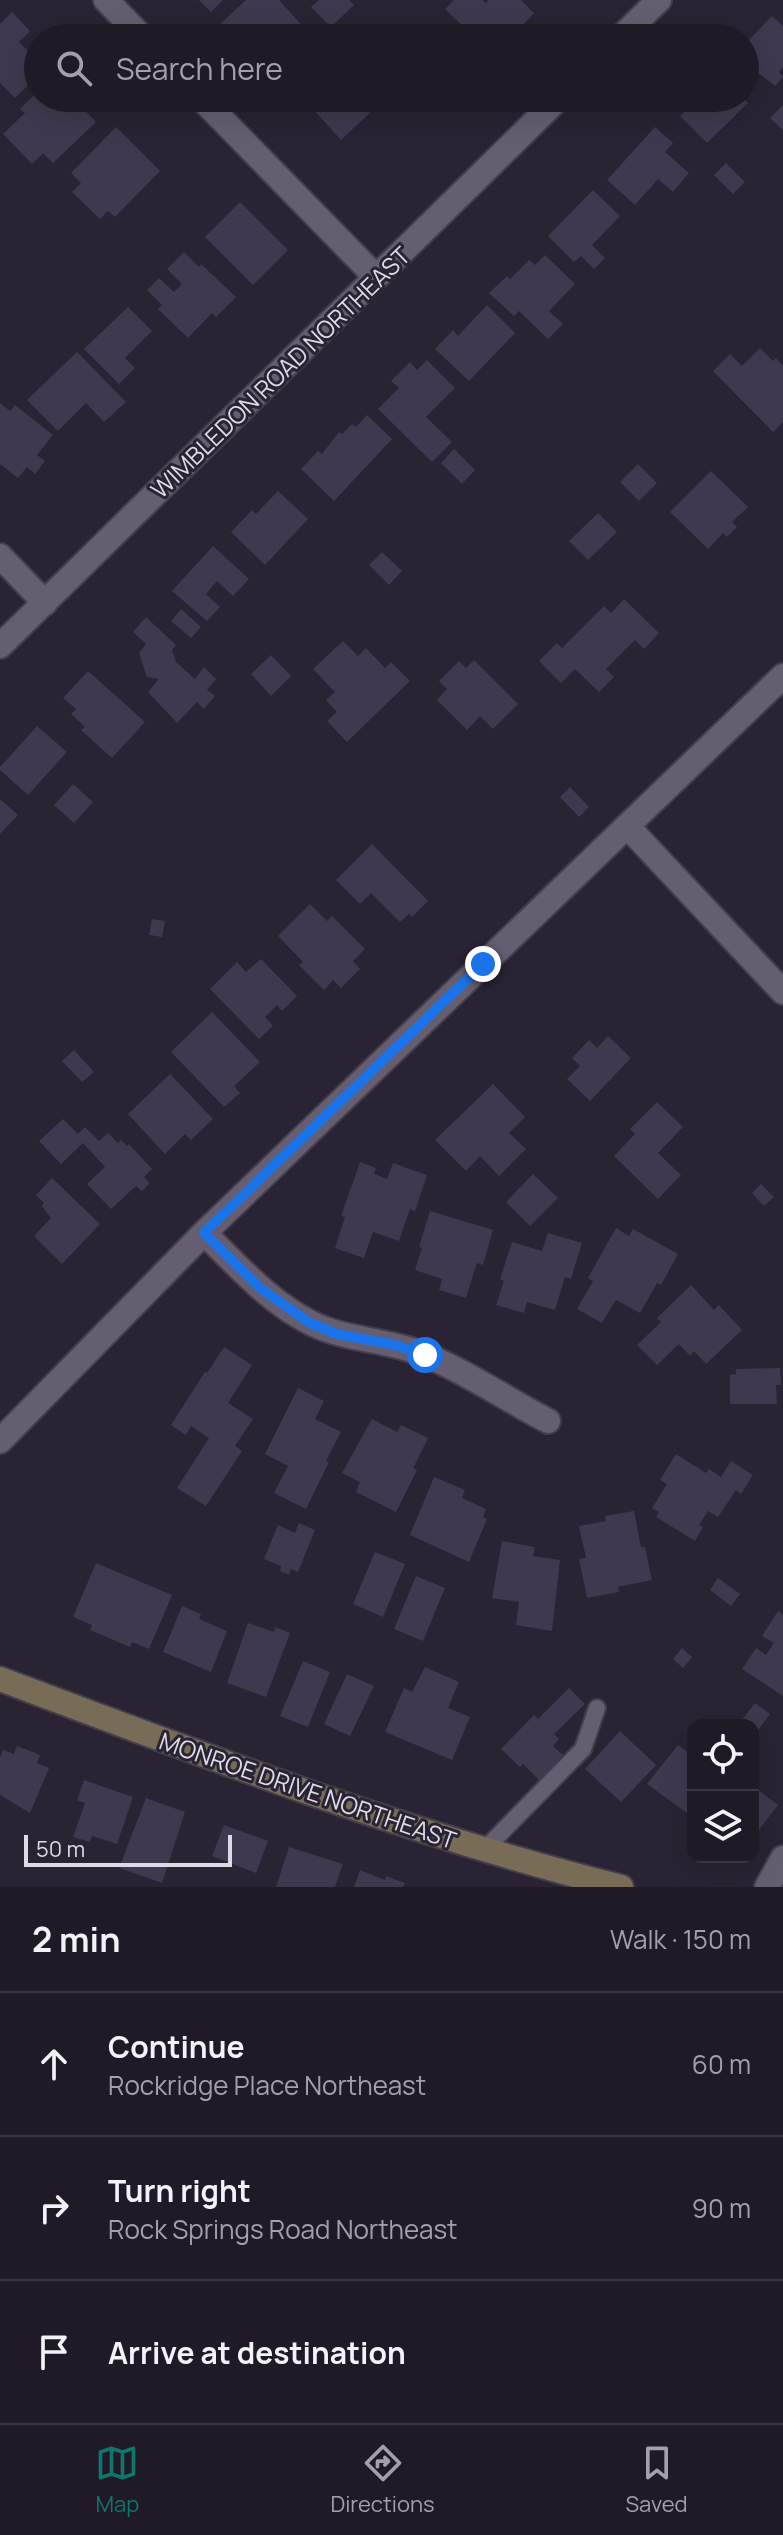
<!DOCTYPE html>
<html lang="en">
<head>
<meta charset="utf-8">
<style>
	:root { --surface:#1f1a26; --page:#2c2732; --text:#f1f3f6; --muted:#a1a1a7; --line:#3c3843; --accent:#0f766e }
	body { margin:0; font-family:Manrope,sans-serif; background:var(--page); color:var(--text) }
	.controls { position:absolute; right:24px; bottom:24px; display:grid; overflow:hidden; border-radius:16px; box-shadow:0 8px 32px #0002 }
	.controls button { width:72px; height:72px; display:grid; place-items:center; padding:0; border:0; border-bottom:2px solid var(--line); background:var(--surface); color:var(--text); font:40px sans-serif }
	.scale { position:absolute; left:24px; bottom:20px; width:208px; box-sizing:border-box; padding-left:8px; border:4px solid #dedbe6; border-top:0; font-size:22px; line-height:28px; white-space:nowrap; color:#dedbe6; -webkit-text-stroke:6px #292333; paint-order:stroke }
	.stop { position:absolute; width:24px; height:24px; margin:-18px; border:6px solid #1a73e8; border-radius:50%; background:#fff }
	.stop.end { background:#1a73e8; border-color:#fff; box-shadow:0 2px 8px #0008 }
	.list { margin:0; padding:0; list-style:none }
	h2 { display:flex; justify-content:space-between; align-items:center; height:104px; margin:0; padding:0 32px; font-size:34px }
	h2 small { font-size:26px; font-weight:400; color:var(--muted) }
	.list li { display:grid; grid-template-columns:52px 1fr auto; gap:24px; align-items:center; box-sizing:border-box; height:144px; padding:0 32px; border-top:2px solid var(--line) }
	.list b { display:block; font-size:30px; white-space:nowrap }
	.list p { margin:0; font-size:26px; white-space:nowrap; color:var(--muted) }
	.list em { font-size:26px; font-style:normal; color:var(--muted) }
	.icon { flex:none; width:44px; height:44px; fill:none; stroke:currentColor; stroke-width:2; stroke-linecap:round; stroke-linejoin:round }
	.map { position:relative; flex:none; width:783px; height:1887px; overflow:hidden }
	.search { position:absolute; background:var(--surface); box-shadow:0 8px 32px #0002; left:24px; right:24px; top:24px; height:88px; display:flex; align-items:center; gap:20px; box-sizing:border-box; padding:0 28px; border-radius:44px; color:var(--muted); font-size:30px }
	.sheet { height:536px; background:var(--surface) }
	nav { display:flex; justify-content:space-around; align-items:center; box-sizing:border-box; height:112px; border-top:2px solid var(--line); background:var(--surface); font-size:22px; color:var(--muted) }
	nav a { display:grid; justify-items:center; gap:4px }
	nav .on { color:var(--accent) }
	.map>svg:first-child { display:block }
	.building { fill:#40384f }
	.lines { fill:none; stroke-linecap:round; stroke-linejoin:round }
	.lane-casing { stroke:#433e4c; stroke-width:20 }
	.street-casing { stroke:#433e4c; stroke-width:28 }
	.secondary-casing { stroke:#433e4c; stroke-width:28 }
	.lane { stroke:#655e71; stroke-width:16 }
	.street { stroke:#655e71; stroke-width:24 }
	.secondary { stroke:#796c57; stroke-width:24 }
	.route { stroke:#1a73e8; stroke-width:10 }
	.labels { text-anchor:middle; dominant-baseline:central; stroke-width:6; stroke-linejoin:round; paint-order:stroke }
	.street-label { font-size:24px; fill:#dedbe6; stroke:#292333 }
</style>
</head>
<body>
<div class="map">
<svg width="783" height="1887" viewBox="0 0 783 1887">
	<rect width="100%" height="100%" fill="#292333"/>
	<path class="building" d="M199 0H223L211 12Z
		M246 0H279L308 32 301 38H234L221 23Z
		M319 0H349L354 5 331 27 311 7Z
		M454 0H482L486 3 489 0H521L534 13 511 38H475L445 9Z
		M12 12 30 31 19 42 38 61V75L15 98 0 83V24Z
		M772 16 783 26V67L779 72 783 77 775 86 752 68 745 76V44Z
		M38 91V98H73L96 122 53 163 43 153 32 164 3 134 25 113 20 109Z
		M303 98H365L375 108 341 140Z
		M699 98H743L748 103 707 143 680 116Z
		M783 105V130L770 118Z
		M116 127 160 171 115 217 108 211 100 219 72 192 81 183 71 173Z
		M655 127 673 143 665 152 689 173 673 192 658 179 635 205 607 180Z
		M726 163 745 182 733 194 714 175Z
		M593 190 620 216 592 245 605 258 594 269 581 256 574 262 548 236Z
		M240 202 288 250 253 285 205 237Z
		M184 252 199 267 201 264 236 297 216 317 212 313 188 338 158 309 162 305 147 290 159 278 174 292 182 284 167 269Z
		M545 255 575 284 549 311 563 324 548 339 519 311 514 316 489 293 507 276 510 279 529 260 535 265Z
		M487 305 515 333 469 381 435 349 453 330 458 336Z
		M128 307 152 331 125 358 135 368 119 384 84 349Z
		M760 348 773 361 776 358 783 366V422L773 432 713 371 730 354 742 366Z
		M77 352 126 402 104 422 86 403 58 431 27 400Z
		M427 360 455 388 426 417 452 442 432 462 378 409 399 388 391 381 410 362 417 370Z
		M0 403 10 411 15 405 53 435 37 455 45 461 35 474 27 467 18 478 0 464Z
		M367 415 392 439 334 501 301 469 318 451 322 454 339 432 342 434 352 424 356 427Z
		M454 449 475 470 462 484 441 463Z
		M638 464 657 483 639 501 620 482Z
		M711 471 748 507 732 522 737 527 727 537 723 533 708 549 670 512Z
		M278 491 308 519 265 565 231 532 252 510 256 514Z
		M598 513 617 532 588 560 569 541Z
		M213 546 249 579 233 596 217 581 206 594 220 607 207 621 172 591Z
		M382 552 402 571 389 585 369 565Z
		M624 599 659 633 644 649 635 640 606 669 614 677 599 692 575 669 561 683 539 661 557 643 562 648 604 606 611 613Z
		M181 609 201 627 191 638 171 621Z
		M146 617 176 645 172 650 176 662 195 679 204 667 216 679 207 690 215 696 204 709 197 702 177 723 148 692 159 679 147 677 139 653 146 644 133 632Z
		M343 641 358 656 366 648 385 668 391 662 410 681 347 742 327 721 337 712 326 700 335 692 313 669Z
		M271 655 291 676 271 696 251 674Z
		M474 660 518 704 493 729 480 716 467 730 437 700 447 689 439 681 459 661 466 668Z
		M88 671 145 722 112 758 81 730 85 727 71 714 76 709 63 698Z
		M37 726 67 752 28 795 0 770V767Z
		M73 784 93 802 74 823 54 805Z
		M570 787 589 807 579 817 560 797Z
		M0 799 18 815 0 834Z
		M372 844 428 901 412 917 409 914 400 922 371 893 360 904 336 880Z
		M310 904 327 921 332 916 365 949 353 961 360 969 341 988 333 980 324 990 299 965 303 962 278 936Z
		M152 919 165 921 162 937 149 935Z
		M261 959 297 996 282 1011 277 1005 265 1017 273 1026 259 1039 210 989 237 962 246 972Z
		M212 1012 260 1062 234 1086 240 1093 224 1107 171 1052Z
		M608 1036 631 1058 590 1101 567 1079 580 1066 572 1058 589 1040 597 1048Z
		M74 1050 94 1072 82 1082 62 1061Z
		M170 1074 213 1119 191 1140 185 1134 165 1154 128 1114Z
		M493 1084 525 1117 509 1133 526 1149 499 1176 480 1156 466 1171 435 1140Z
		M657 1102 683 1127 658 1153 681 1175 658 1199 614 1156 635 1134 630 1129Z
		M63 1119 78 1134 85 1127 99 1141 108 1133 118 1143 121 1140 127 1146 129 1144 152 1169 144 1177 150 1183 142 1191 136 1186 111 1209 87 1184 105 1167 83 1143 61 1164 39 1141Z
		M360 1162 376 1168 374 1174 387 1179 393 1163 427 1175 415 1211 410 1209 399 1241 373 1232 364 1258 335 1248 345 1217 341 1216Z
		M533 1174 558 1198 530 1226 506 1202Z
		M52 1178 100 1224 62 1264 34 1236 51 1218 42 1206 44 1203 36 1195Z
		M761 1184 774 1197 764 1206 752 1193Z
		M430 1211 493 1230 483 1265 477 1263 466 1298 439 1290 442 1279 415 1270 422 1248 419 1247Z
		M616 1228 629 1236 633 1229 678 1254 661 1285 657 1283 640 1313 616 1300 602 1323 577 1309 593 1281 588 1278Z
		M548 1233 582 1243 571 1279 565 1277 555 1310 527 1302 524 1313 496 1305 504 1281 500 1279 512 1242 542 1251Z
		M691 1285 714 1310 719 1305 742 1330 706 1364 694 1351 690 1356 679 1344 657 1365 637 1345 661 1322 657 1318Z
		M224 1347 252 1365 228 1403 253 1419 235 1446 242 1451 206 1506 177 1488 209 1438 191 1426 186 1435 171 1425 205 1372 207 1373Z
		M780 1368 781 1385H776L777 1404H730V1375L736 1374V1369Z
		M298 1388 324 1401 315 1419 341 1432 326 1461 329 1462 306 1509 274 1493 288 1466 265 1454Z
		M372 1419 397 1432 401 1425 428 1438 413 1468 417 1470 396 1512 356 1492 360 1482 342 1473Z
		M676 1454 706 1473 709 1469 721 1477 731 1461 753 1475 741 1494 736 1490 718 1517 708 1511 699 1525 703 1527 695 1541 656 1517 659 1512 652 1508 667 1484 660 1480Z
		M434 1477 465 1490 462 1498 486 1509 483 1517 487 1519 469 1562 410 1535Z
		M634 1511 641 1547H645L652 1580 618 1587 619 1592 587 1598 579 1559 586 1558 579 1526 606 1521 605 1516Z
		M299 1523 315 1530 298 1572 291 1569 289 1575 280 1571 281 1566 264 1559 278 1525 295 1533Z
		M502 1541 535 1547 533 1556 560 1560 552 1631 516 1625 519 1602 492 1598Z
		M375 1552 405 1564 383 1617 353 1604Z
		M96 1563 172 1595 149 1649 132 1642 130 1647 90 1630 92 1625 73 1617Z
		M416 1576 445 1588 423 1641 394 1629Z
		M718 1578 740 1594 731 1606 710 1590Z
		M182 1606 201 1614 199 1619 227 1631 211 1672 163 1652Z
		M778 1611 783 1615V1696L742 1669 756 1648 766 1655 774 1643 762 1636Z
		M248 1623 274 1632 275 1627 290 1633 266 1697 227 1683Z
		M682 1648 692 1657 683 1668 673 1659Z
		M303 1661 330 1672 308 1727 280 1716Z
		M425 1667 459 1682 448 1708 470 1717 452 1760 385 1732 404 1688 412 1692Z
		M347 1674 374 1686 350 1736 324 1724Z
		M569 1688 585 1704 554 1734 559 1739 553 1746 565 1757 541 1782 523 1764 520 1767 501 1749 534 1715 538 1719Z
		M755 1703 770 1714 753 1737V1725H738Z
		M620 1731 656 1765 621 1802 585 1769Z
		M678 1745 693 1756V1813L691 1816 647 1784Z
		M17 1746 40 1755 37 1763 49 1768 30 1813 0 1795V1758L3 1750 14 1754Z
		M84 1780 133 1797 117 1844 92 1836 90 1842 73 1837 85 1803 77 1800Z
		M753 1786 778 1805 753 1838Z
		M146 1798 185 1812 162 1883 119 1868Z
		M224 1825 268 1841 256 1873 212 1856Z
		M289 1847 343 1864 335 1887H276Z
		M360 1870 385 1880 386 1876 405 1883 403 1887H354Z"/>
	<g class="lines">
		<defs>
			<path id="lane" d="M484 1850 583 1749 597 1708"/>
			<path id="street" d="M106 0 143 38
				M620 38 659 0
				M201 98 376 277
				M0 556 45 603
				M0 646 559 98
				M627 826 783 992
				M204 1233C237 1265 269 1302 311 1323 347 1341 387 1339 423 1354 465 1371 508 1400 548 1421
				M0 1441 204 1233 783 676
				M767 1887 783 1858"/>
			<path id="secondary" d="M0 1679C205 1756 409 1834 621 1887"/>
		</defs>
		<use href="#lane" class="lane-casing"/>
		<use href="#street" class="street-casing"/>
		<use href="#secondary" class="secondary-casing"/>
		<use href="#lane" class="lane"/>
		<use href="#street" class="street"/>
		<use href="#secondary" class="secondary"/>
	</g>
	<g class="lines">
		<path class="route" d="M425 1355 395 1345 337 1334 310 1323 260 1288 204 1233 483 964"/>
	</g>
	<g class="labels">
		<g class="street-label">
			<text transform="translate(280 372) rotate(-44)">WIMBLEDON ROAD NORTHEAST</text>
			<text transform="translate(308 1790) rotate(19)">MONROE DRIVE NORTHEAST</text>
		</g>
	</g>
</svg>
<div class="controls">
<button><svg class="icon" aria-label="locate" viewBox="0 0 24 24"><circle cx="12" cy="12" r="6"/><path d="M12 2v4M12 18v4M2 12h4M18 12h4"/></svg></button>
<button><svg class="icon" aria-label="layers" viewBox="0 0 24 24"><path d="M12 4l9 5-9 5-9-5zM3 14l9 5 9-5"/></svg></button>
</div>
<div class="scale">50 m</div>
<div class="stop" style="left:425px;top:1355px"></div>
<div class="stop end" style="left:483px;top:964px"></div>
<div class="search"><svg class="icon" aria-label="search" viewBox="0 0 24 24"><circle cx="10" cy="10" r="6"/><path d="M15 15l6 6"/></svg>Search here</div>
</div>
<section class="sheet">
<h2>2 min<small>Walk · 150 m</small></h2>
<ul class="list">
<li><svg class="icon" aria-label="ahead" viewBox="0 0 24 24"><path d="M12 20V5M6 11l6-6 6 6"/></svg><div><b>Continue</b><p>Rockridge Place Northeast</p></div><em>60 m</em></li>
<li><svg class="icon" aria-label="right" viewBox="0 0 24 24"><path d="M7 20v-9h11M14 6l5 5-5 5"/></svg><div><b>Turn right</b><p>Rock Springs Road Northeast</p></div><em>90 m</em></li>
<li><svg class="icon" aria-label="arrive" viewBox="0 0 24 24"><path d="M6 21V4h12l-3 4 3 4H6"/></svg><div><b>Arrive at destination</b></div></li>
</ul>
</section>
<nav>
<a class="on"><svg class="icon" aria-label="map" viewBox="0 0 24 24"><path d="M3 6l6-2 6 2 6-2v14l-6 2-6-2-6 2zM9 4v14M15 6v14"/></svg>Map</a>
<a><svg class="icon" aria-label="directions" viewBox="0 0 24 24"><path d="M12 3l9 9-9 9-9-9zM9 14v-3h6M13 9l2 2-2 2"/></svg>Directions</a>
<a><svg class="icon" aria-label="saved" viewBox="0 0 24 24"><path d="M7 4h10v16l-5-4-5 4z"/></svg>Saved</a>
</nav>
</body>
</html>
